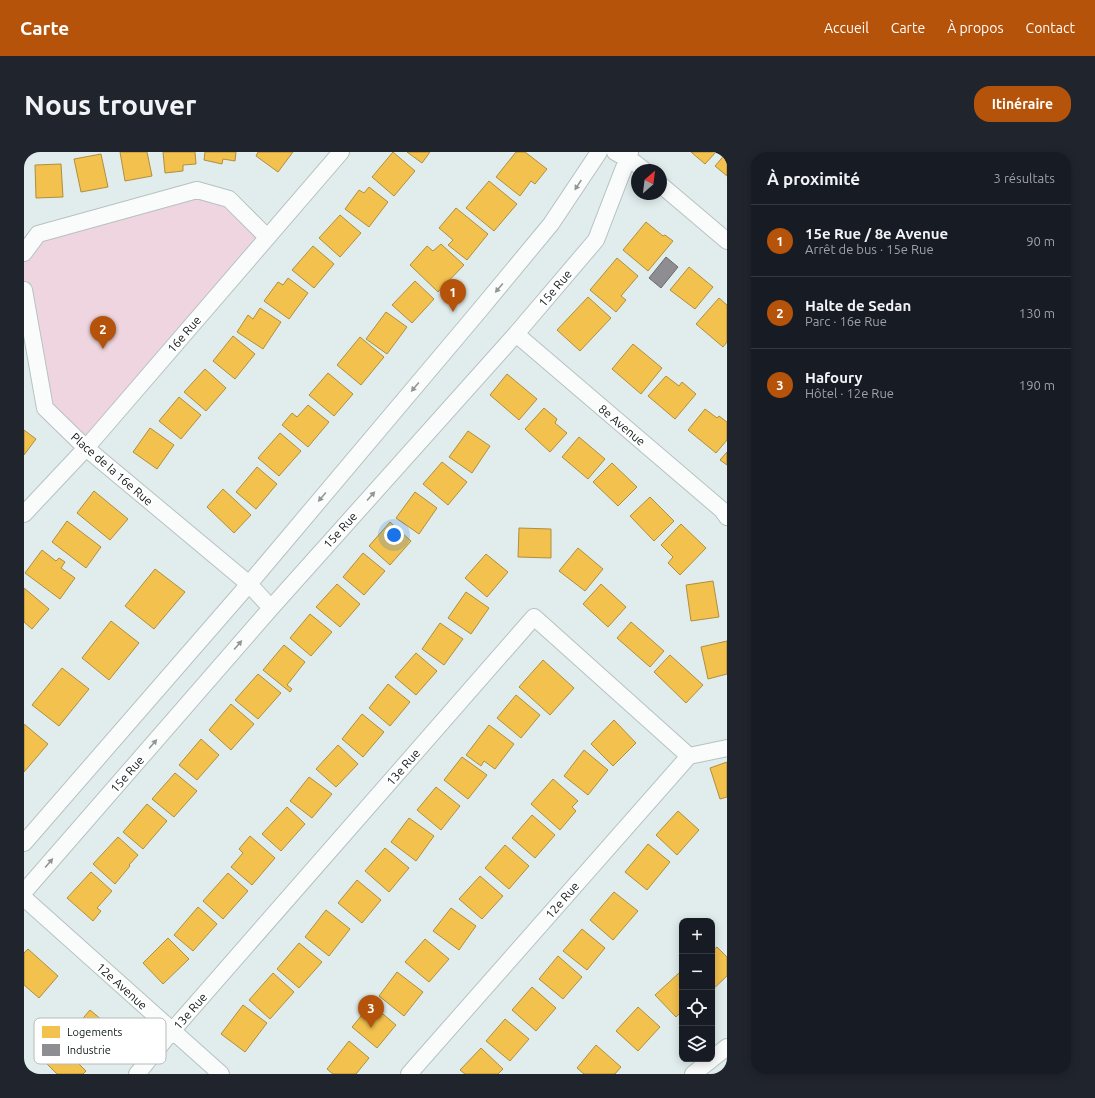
<!DOCTYPE html>
<html lang="fr">
<head>
<meta charset="utf-8">
<style>
	:root { --surface:#171b24; --page:#20242c; --text:#f1f3f6; --muted:#9ea1a6; --line:#363941; --accent:#b45309 }
	body { margin:0; font-family:Ubuntu,sans-serif; background:var(--page); color:var(--text) }
	.controls { position:absolute; right:12px; bottom:12px; display:grid; overflow:hidden; border-radius:8px; box-shadow:0 2px 10px #0003 }
	.controls button { width:36px; height:36px; display:grid; place-items:center; padding:0; border:0; border-bottom:1px solid var(--line); background:var(--surface); color:var(--text); font:20px sans-serif }
	.compass { position:absolute; left:607px; top:12px; width:36px; height:36px; border-radius:50%; background:var(--surface); box-shadow:0 2px 10px #0003; rotate:28deg }
	.you { position:absolute; left:370px; top:383px; width:14px; height:14px; margin:-10px; border:3px solid #fff; border-radius:50%; background:#1a73e8; box-shadow:0 0 0 6px #1a73e833 }
	.badge { display:grid; place-items:center; width:26px; height:26px; border-radius:50%; background:var(--accent); color:#fff; font-size:13px; font-weight:700 }
	.pin { position:absolute; translate:-50% -33px; filter:drop-shadow(0 1px 2px #0008) }
	.pin::after { content:''; position:absolute; top:21px; width:14px; height:12px; background:inherit; clip-path:polygon(0 0,100% 0,50% 100%) }
	.list { margin:0; padding:0; list-style:none }
	h2 { display:flex; justify-content:space-between; align-items:center; height:52px; margin:0; padding:0 16px; font-size:17px }
	h2 small { font-size:13px; font-weight:400; color:var(--muted) }
	.list li { display:grid; grid-template-columns:26px 1fr auto; gap:12px; align-items:center; box-sizing:border-box; height:72px; padding:0 16px; border-top:1px solid var(--line) }
	.list b { display:block; font-size:15px; white-space:nowrap }
	.list p { margin:0; font-size:13px; white-space:nowrap; color:var(--muted) }
	.list em { font-size:13px; font-style:normal; color:var(--muted) }
	.icon { flex:none; width:22px; height:22px; fill:none; stroke:currentColor; stroke-width:2; stroke-linecap:round; stroke-linejoin:round }
	.map { position:relative; flex:none; width:703px; height:922px; overflow:hidden; border-radius:16px }
	header { display:flex; align-items:center; gap:24px; box-sizing:border-box; height:56px; padding:0 20px; background:var(--accent); color:#fff }
	header strong { font-size:19px }
	nav { display:flex; gap:22px; margin-inline-start:auto; font-size:14px }
	.intro { display:flex; align-items:center; justify-content:space-between; box-sizing:border-box; height:96px; padding:0 24px }
	h1 { margin:0; font-size:28px }
	.button { padding:10px 18px; border-radius:16px; background:var(--accent); color:#fff; font-size:14px; font-weight:700 }
	main { display:flex; gap:24px; padding:0 24px }
	aside { flex:1; background:var(--surface); border-radius:16px; box-shadow:0 2px 10px #0003 }
	.map>svg:first-child { display:block }
	.green { fill:#efd5df }
	.homes { fill:#f2c14e; stroke:#ae8f3e }
	.industry { fill:#8d8d92; stroke:#686a6d }
	.lines { fill:none; stroke-linecap:round; stroke-linejoin:round }
	.minor-casing { stroke:#b7c1c0; stroke-width:18 }
	.minor { stroke:#fafcfc; stroke-width:16 }
	.oneway { fill:#919695 }
	.labels { text-anchor:middle; dominant-baseline:central; stroke-width:4; stroke-linejoin:round; paint-order:stroke }
	.street-label { font-size:12px; fill:#111918; stroke:#fff }
	.key { fill:#fff; stroke:#b8baba; stroke-width:1 }
	.key-label { font-size:11px; fill:#111918 }
</style>
</head>
<body>
<header>
<strong>Carte</strong>
<nav><a>Accueil</a><a>Carte</a><a>À propos</a><a>Contact</a></nav>
</header>
<div class="intro"><h1>Nous trouver</h1><a class="button">Itinéraire</a></div>
<main>
<div class="map">
<svg width="703" height="922" viewBox="0 0 703 922">
	<rect width="100%" height="100%" fill="#e0edec"/>
	<path class="green" d="M173 38 205 47 243 85 62 296 21 256 0 138V101L14 82Z"/>
	<path class="homes" d="M96 0H123L128 24 101 29Z
		M139 0H171L172 12 159 13V19L141 21Z
		M181 0H212L211 9 199 7 198 12 180 8Z
		M234 0H269L254 20 232 4Z
		M369 0 391 19 370 44 348 25Z
		M383 0H406L398 11Z
		M492 0H501L523 17 511 32 507 29 496 44 472 25Z
		M667 0H692L681 12Z
		M703 0V24L691 14Z
		M77 2 84 35 57 40 50 7Z
		M37 12 39 45 12 46 11 13Z
		M465 29 493 52 470 79 442 56Z
		M345 35 364 50 345 75 321 57 335 38 340 41Z
		M432 56 464 82 443 108 424 93 429 88 415 76Z
		M316 63 337 81 316 105 295 86Z
		M622 70 639 84 641 83 649 89 624 119 599 98Z
		M417 92 440 113 414 140 386 113 403 94 409 99Z
		M289 94 310 112 290 136 268 118Z
		M593 106 614 124 597 144 602 148 592 160 566 138Z
		M665 115 689 135 671 157 646 138Z
		M264 126 284 141 265 167 240 149 254 130 259 133Z
		M391 129 410 147 388 171 368 153Z
		M564 145 587 166 556 199 533 178Z
		M695 146 703 153V190L699 195 672 172Z
		M236 156 257 170 239 197 213 180 224 163 229 167Z
		M362 160 383 175 363 202 342 187Z
		M209 184 231 202 211 227 189 209Z
		M336 185 360 205 337 233 313 213Z
		M609 192 638 216 617 242 588 217Z
		M181 217 202 236 182 259 160 240Z
		M304 221 329 242 310 264 285 243Z
		M483 222 513 247 495 268 466 243Z
		M642 224 655 234 658 230 672 242 651 267 624 244Z
		M155 245 177 263 157 287 135 269Z
		M284 253 305 270 284 295 258 273 268 261 273 265Z
		M520 256 533 267 531 271 543 281 526 300 501 277Z
		M681 257 693 266 695 264 703 270V288L692 301 664 278Z
		M126 276 150 293 133 317 109 300Z
		M0 278 12 287 0 303Z
		M444 279 466 294 448 321 425 305Z
		M256 281 277 299 255 324 234 306Z
		M555 285 581 307 564 327 538 305Z
		M703 300V313L696 308Z
		M418 310 443 330 424 353 399 332Z
		M588 311 613 335 594 354 569 330Z
		M233 315 253 332 232 357 212 340Z
		M199 337 227 363 210 381 183 355Z
		M70 339 104 367 86 388 53 361Z
		M391 340 413 356 395 382 372 366Z
		M626 345 650 369 630 389 606 364Z
		M43 369 77 395 62 416 28 390Z
		M366 370 387 389 366 413 345 394Z
		M657 372 682 396 656 423 644 411 649 405 637 393Z
		M495 376 527 377V406L494 405Z
		M554 396 579 417 561 439 535 419Z
		M18 398 32 409 35 406 41 410 37 416 51 426 36 447 1 421Z
		M339 401 361 419 340 443 319 425Z
		M462 402 484 420 463 445 441 426Z
		M131 417 161 440 130 477 101 454Z
		M689 429 695 465 667 469 662 433Z
		M313 432 336 452 316 475 292 455Z
		M577 432 602 455 584 475 559 452Z
		M0 436 25 457 8 477 0 470Z
		M442 440 465 456 447 482 424 466Z
		M286 462 308 480 287 504 266 486Z
		M87 469 115 491 85 528 58 506Z
		M607 470 640 499 626 515 593 486Z
		M416 471 439 487 420 513 398 497Z
		M703 489V522L684 527 677 495Z
		M260 493 281 510 263 533 268 537 266 540 239 518Z
		M392 501 413 519 392 543 371 525Z
		M646 503 679 533 662 551 630 520Z
		M519 508 550 536 526 563 495 535Z
		M38 516 65 537 35 574 8 553Z
		M234 522 257 541 234 567 211 548Z
		M364 532 386 550 366 574 345 556Z
		M492 543 516 563 497 586 473 566Z
		M207 552 230 572 207 598 185 578Z
		M338 562 360 580 339 605 318 587Z
		M590 568 612 591 589 614 567 592Z
		M0 572 24 592 0 620Z
		M465 573 490 592 471 617 460 609 457 614 442 603Z
		M177 587 195 603 173 628 155 613Z
		M314 593 334 612 312 635 292 617Z
		M560 598 584 618 564 643 540 624Z
		M438 605 463 623 444 647 420 628Z
		M703 610V645L696 647 686 616Z
		M151 621 173 639 150 665 128 647Z
		M285 625 308 642 288 666 266 649Z
		M529 627 554 649 548 655 552 659 536 678 507 652Z
		M412 635 436 654 417 678 393 658Z
		M123 652 143 669 119 697 99 680Z
		M263 655 281 672 257 699 238 682Z
		M654 659 675 678 653 703 632 683Z
		M508 663 531 683 511 706 488 686Z
		M385 666 410 684 392 709 367 690Z
		M226 684 251 706 228 733 207 715 219 701 215 697Z
		M94 685 114 703 105 713 106 714 91 732 69 712Z
		M624 692 646 710 623 738 601 720Z
		M481 693 505 714 485 737 461 716Z
		M361 696 385 716 365 740 341 719Z
		M67 720 88 739 73 756 77 759 69 769 43 746Z
		M204 721 224 739 199 767 179 749Z
		M456 724 479 744 458 767 435 747Z
		M333 728 357 748 338 771 314 751Z
		M590 740 614 759 589 788 566 768Z
		M174 755 193 772 169 799 150 783Z
		M427 756 452 774 435 798 409 779Z
		M302 758 326 777 305 804 281 785Z
		M558 777 581 796 563 818 539 799Z
		M144 786 165 807 139 832 119 811Z
		M401 787 425 807 405 830 381 810Z
		M275 791 298 810 275 836 253 817Z
		M693 795 703 805V824L688 838V799Z
		M4 797 34 824 15 846 0 833V801Z
		M534 804 558 825 539 847 515 827Z
		M373 820 399 840 380 864 355 844Z
		M249 821 270 840 246 867 225 848Z
		M655 821 658 824V859L652 865 631 843Z
		M508 835 532 856 512 879 488 858Z
		M347 852 372 873 353 896 328 875Z
		M219 853 243 871 221 900 197 882Z
		M614 855 636 875 614 899 592 879Z
		M66 858 97 884 75 911 43 885Z
		M481 867 505 887 486 909 462 889Z
		M325 889 345 906 332 922H309L303 917Z
		M36 893 62 919 59 922H33L19 908Z
		M572 893 597 915 591 922H560L553 916Z
		M457 896 479 917 474 922H441L436 918Z"/>
	<path class="industry" d="M642 105 654 115 637 136 625 126Z"/>
	<g class="lines">
		<defs>
			<path id="minor" d="M591 0 611 11 620 18
				M637 33 703 89
				M0 101 14 82 173 38 205 47 243 85
				M0 138 21 256 62 296 225 432 247 456
				M492 182 698 358 703 365
				M0 362 62 296 317 0
				M0 691 225 432 455 159 527 72 575 0
				M0 740 247 456 492 182 572 88 606 0
				M0 746 197 922
				M688 907 703 895
				M113 922 148 879 510 465 665 604
				M385 922 665 604 703 596
				M669 922 688 907"/>
		</defs>
		<use href="#minor" class="minor-casing"/>
		<use href="#minor" class="minor"/>
	</g>
	<defs><path id="oneway-solid" d="M-6-.8H1V-3.2L6.5 0L1 3.2V.8H-6Z"/></defs>
	<g class="oneway">
		<use href="#oneway-solid" transform="translate(554 33) rotate(123)"/>
		<use href="#oneway-solid" transform="translate(475 136) rotate(130)"/>
		<use href="#oneway-solid" transform="translate(391 235) rotate(130)"/>
		<use href="#oneway-solid" transform="translate(347 344) rotate(-48)"/>
		<use href="#oneway-solid" transform="translate(298 345) rotate(130)"/>
		<use href="#oneway-solid" transform="translate(214 493) rotate(-49)"/>
		<use href="#oneway-solid" transform="translate(129 592) rotate(-49)"/>
		<use href="#oneway-solid" transform="translate(25 711) rotate(-49)"/>
	</g>
	<g class="labels">
		<g class="street-label">
			<text transform="translate(531 136) rotate(-50)">15e Rue</text>
			<text transform="translate(160 182) rotate(-49)">16e Rue</text>
			<text transform="translate(598 273) rotate(40)">8e Avenue</text>
			<text transform="translate(88 317) rotate(41)">Place de la 16e Rue</text>
			<text transform="translate(316 378) rotate(-48)">15e Rue</text>
			<text transform="translate(379 615) rotate(-49)">13e Rue</text>
			<text transform="translate(103 622) rotate(-49)">15e Rue</text>
			<text transform="translate(538 748) rotate(-49)">12e Rue</text>
			<text transform="translate(98 834) rotate(42)">12e Avenue</text>
			<text transform="translate(166 859) rotate(-49)">13e Rue</text>
		</g>
	</g>
	<rect x="10" y="866" width="132" height="46" rx="6" class="key"/>
	<rect x="18" y="874" width="18" height="12" fill="#f2c14e"/>
	<rect x="18" y="892" width="18" height="12" fill="#8d8d92"/>
	<g class="key-label">
		<text x="43" y="884">Logements</text>
		<text x="43" y="902">Industrie</text>
	</g>
</svg>
<div class="controls">
<button>+</button>
<button>−</button>
<button><svg class="icon" aria-label="locate" viewBox="0 0 24 24"><circle cx="12" cy="12" r="6"/><path d="M12 2v4M12 18v4M2 12h4M18 12h4"/></svg></button>
<button><svg class="icon" aria-label="layers" viewBox="0 0 24 24"><path d="M12 4l9 5-9 5-9-5zM3 14l9 5 9-5"/></svg></button>
</div>
<svg class="compass" viewBox="-18 -18 36 36"><path d="M0-13l5 13h-10z" fill="#e53935"/><path d="M0 13l5-13h-10z" fill="#9ea1a6"/></svg>
<div class="you"></div>
<div class="pin badge" style="left:429px;top:160px">1</div>
<div class="pin badge" style="left:79px;top:197px">2</div>
<div class="pin badge" style="left:347px;top:876px">3</div>
</div>
<aside>
<h2>À proximité<small>3 résultats</small></h2>
<ul class="list">
<li><span class="badge">1</span><div><b>15e Rue / 8e Avenue</b><p>Arrêt de bus · 15e Rue</p></div><em>90 m</em></li>
<li><span class="badge">2</span><div><b>Halte de Sedan</b><p>Parc · 16e Rue</p></div><em>130 m</em></li>
<li><span class="badge">3</span><div><b>Hafoury</b><p>Hôtel · 12e Rue</p></div><em>190 m</em></li>
</ul>
</aside>
</main>
</body>
</html>
